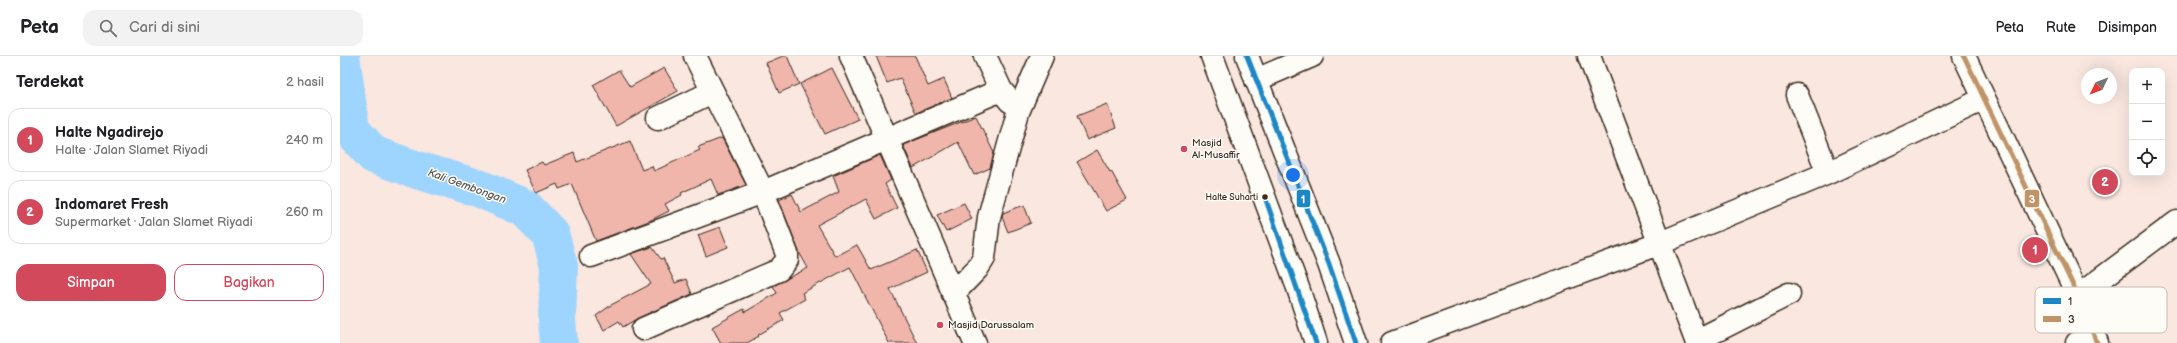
<!DOCTYPE html>
<html lang="id">
<head>
<meta charset="utf-8">
<style>
	:root { --surface:#fff; --page:#f2f2f2; --text:#202124; --muted:#757577; --line:#e0e0e0; --accent:#d1495b }
	body { margin:0; font-family:"Balsamiq Sans",sans-serif; background:var(--page); color:var(--text) }
	.controls { position:absolute; right:12px; top:12px; display:grid; overflow:hidden; border-radius:8px; box-shadow:0 4px 16px #0002 }
	.controls button { width:36px; height:36px; display:grid; place-items:center; padding:0; border:0; border-bottom:1px solid var(--line); background:var(--surface); color:var(--text); font:20px sans-serif }
	.compass { position:absolute; left:1741px; top:12px; width:36px; height:36px; border-radius:50%; background:var(--surface); box-shadow:0 4px 16px #0002; rotate:227deg }
	.you { position:absolute; left:953px; top:119px; width:14px; height:14px; margin:-10px; border:3px solid #fff; border-radius:50%; background:#1a73e8; box-shadow:0 0 0 6px #1a73e833 }
	.badge { display:grid; place-items:center; width:26px; height:26px; border-radius:50%; background:var(--accent); color:#fff; font-size:13px; font-weight:700 }
	.pin { position:absolute; translate:-50% -50%; border:2px solid #fff; box-shadow:0 1px 4px #0006 }
	.list { margin:0; padding:0; list-style:none }
	h2 { display:flex; justify-content:space-between; align-items:center; height:52px; margin:0; padding:0 16px; font-size:17px }
	h2 small { font-size:13px; font-weight:400; color:var(--muted) }
	.list li { display:grid; grid-template-columns:26px 1fr auto; gap:12px; align-items:center; box-sizing:border-box; height:64px; margin:0 8px 8px; padding:0 8px; border:1px solid var(--line); border-radius:12px }
	.list b { display:block; font-size:15px; white-space:nowrap }
	.list p { margin:0; font-size:13px; white-space:nowrap; color:var(--muted) }
	.list em { font-size:13px; font-style:normal; color:var(--muted) }
	.actions { display:flex; gap:8px; padding:12px 16px }
	.actions a { flex:1; padding:9px 0; border:1px solid var(--accent); border-radius:12px; text-align:center; font-size:14px; color:var(--accent) }
	.actions .main { background:var(--accent); color:#fff }
	.icon { flex:none; width:22px; height:22px; fill:none; stroke:currentColor; stroke-width:2; stroke-linecap:round; stroke-linejoin:round }
	.map { position:relative; flex:none; width:1837px; height:287px; overflow:hidden }
	header { display:flex; align-items:center; gap:24px; box-sizing:border-box; height:56px; padding:0 20px; background:var(--surface); border-bottom:1px solid var(--line) }
	header strong { font-size:19px }
	nav { display:flex; gap:22px; margin-inline-start:auto; font-size:14px }
	.search { width:280px; height:36px; background:var(--page); display:flex; align-items:center; gap:10px; box-sizing:border-box; padding:0 14px; border-radius:12px; color:var(--muted); font-size:15px }
	main { display:flex }
	aside { flex:1; background:var(--surface) }
	.map>svg:first-child { display:block }
	.lines { fill:none; stroke-linecap:round; stroke-linejoin:round }
	.river { stroke:#9ed5fe; stroke-width:38 }
	.building { fill:#f0b6ac; stroke:#3b2a1e }
	.street-casing { stroke:#3b2a1e; stroke-width:25 }
	.primary-casing { stroke:#3b2a1e; stroke-width:25 }
	.highway-casing { stroke:#3b2a1e; stroke-width:25 }
	.street { stroke:#fdfcf7; stroke-width:22 }
	.primary { stroke:#fdfcf7; stroke-width:22 }
	.highway { stroke:#fdfcf7; stroke-width:22 }
	.bus-1-casing { stroke:#fdfcf7; stroke-width:8 }
	.bus-2-casing { stroke:#fdfcf7; stroke-width:8 }
	.bus-1 { stroke:#1d87c4; stroke-width:5 }
	.bus-2 { stroke:#c09467; stroke-width:5 }
	.poi-dot { fill:#d1495b; stroke:#fdfcf7; stroke-width:1.5 }
	.bus-dot { fill:#3b2a1e; stroke:#fdfcf7; stroke-width:1.5 }
	.labels { text-anchor:middle; dominant-baseline:central; stroke-width:3; stroke-linejoin:round; paint-order:stroke }
	.bus-label { font-size:9px; fill:#3b2a1e; stroke:#fdfcf7; text-anchor:end }
	.poi-label { font-size:10px; fill:#3b2a1e; stroke:#fdfcf7; text-anchor:start }
	.water-label { font-size:11px; font-style:italic; fill:#545556; stroke:#fdfcf7 }
	.key { fill:#fdfcf7; stroke:#c3bdb6; stroke-width:1 }
	.key-label { font-size:11px; fill:#3b2a1e }
	.line-badge { stroke:#fdfcf7; stroke-width:1.5 }
	.badge-label { font-size:11px; text-anchor:middle; font-weight:bold; fill:#fff }
</style>
</head>
<body>
<header>
<strong>Peta</strong>
<div class="search"><svg class="icon" aria-label="search" viewBox="0 0 24 24"><circle cx="10" cy="10" r="6"/><path d="M15 15l6 6"/></svg>Cari di sini</div>
<nav><a>Peta</a><a>Rute</a><a>Disimpan</a></nav>
</header>
<main>
<aside>
<h2>Terdekat<small>2 hasil</small></h2>
<ul class="list">
<li><span class="badge">1</span><div><b>Halte Ngadirejo</b><p>Halte · Jalan Slamet Riyadi</p></div><em>240 m</em></li>
<li><span class="badge">2</span><div><b>Indomaret Fresh</b><p>Supermarket · Jalan Slamet Riyadi</p></div><em>260 m</em></li>
</ul>
<div class="actions"><a class="main">Simpan</a><a>Bagikan</a></div>
</aside>
<div class="map">
<svg width="1837" height="287" viewBox="0 0 1837 287">
	<rect width="100%" height="100%" fill="#f9e7e0"/>
	<filter id="ink" filterUnits="userSpaceOnUse"><feTurbulence type="fractalNoise" baseFrequency=".025" numOctaves="2"/><feDisplacementMap in="SourceGraphic" scale="8" xChannelSelector="R" yChannelSelector="G"/><feConvolveMatrix kernelMatrix="1 2 1 2 8 2 1 2 1" color-interpolation-filters="sRGB"/></filter>
	<g filter="url(#ink)">
		<g class="lines">
			<path class="river" d="M1 0 11 74 34 99 80 115 138 132 185 152 210 178 219 210 217 263 219 287"/>
		</g>
		<path class="building" d="M443 0H447L459 28 439 37 426 7Z
			M536 0H575L588 30 604 23 612 42 576 57 560 22 547 27Z
			M324 12 338 35 276 70 253 29 279 14 290 31Z
			M492 12 518 63 485 78 460 28Z
			M767 48 776 72 747 84 737 60Z
			M636 60 654 97 650 112 634 119 618 86 573 112 563 89Z
			M382 82 406 129 378 139 371 123 341 137 342 139 325 148 329 155 309 165 256 185 232 128 219 133 217 128 196 137 185 114 202 106 204 109 234 97 237 106 290 85 302 114 312 110 314 115 360 94 358 91Z
			M757 94 770 116 771 115 787 144 766 155 737 106Z
			M540 99 551 124 545 128 557 152 536 163 526 143 477 169 495 200 517 189 531 214 577 194 587 216 550 233 577 287H549L510 211 462 237 465 243 440 257 444 264 418 279 419 280 407 287H381L372 271 404 253 405 256 437 237 433 230 468 212 460 198 439 144 452 138 461 156 499 136 493 120Z
			M624 147 632 163 606 176 597 159Z
			M684 149 691 167 668 176 662 161 663 157Z
			M380 171 388 191 366 200 358 179Z
			M312 191 321 203 323 202 335 227 346 223 352 238 298 262 283 271 279 265 264 274 256 260 271 249 311 228 291 198Z"/>
		<g class="lines">
			<defs>
				<path id="street" d="M355 0 423 136 661 34
					M511 0 635 287
					M645 0 661 34 670 45
					M1249 0 1357 287
					M916 24 972 0
					M1457 39 1488 117
					M318 62 372 36
					M251 200 423 136 447 198V204L439 214 303 273
					M613 238 637 213 644 202 649 161 678 56 702 0
					M1738 240 1837 166
					M1356 285 1449 238
					M1052 287 1318 188 1488 117 1644 43
					M1737 287 1754 280"/>
				<path id="primary" d="M1624 0 1738 240 1757 287"/>
				<path id="highway" d="M872 0 958 232 976 287
					M907 0 989 208 1016 287"/>
			</defs>
			<use href="#street" class="street-casing"/>
			<use href="#primary" class="primary-casing"/>
			<use href="#highway" class="highway-casing"/>
			<use href="#street" class="street"/>
			<use href="#primary" class="primary"/>
			<use href="#highway" class="highway"/>
			<defs>
				<path id="bus-1" d="M907 0 989 208 1016 287
					M925 141 976 287"/>
				<path id="bus-2" d="M1624 0 1738 240 1757 287"/>
			</defs>
			<use href="#bus-1" class="bus-1-casing"/>
			<use href="#bus-2" class="bus-2-casing"/>
			<use href="#bus-1" class="bus-1"/>
			<use href="#bus-2" class="bus-2"/>
		</g>
	</g>
	<g class="poi-dot">
		<circle cx="844" cy="93" r="4"/>
		<circle cx="600" cy="269" r="4"/>
	</g>
	<circle class="bus-dot" cx="925" cy="141" r="3.5"/>
	<g class="labels">
		<g class="bus-label">
			<text x="918" y="141">Halte Suharti</text>
		</g>
		<g class="poi-label">
			<text x="852" y="87">Masjid<tspan x="852" dy="12">Al-Musaffir</tspan></text>
			<text x="608" y="269">Masjid Darussalam</text>
		</g>
		<g class="water-label">
			<text transform="translate(127 130) rotate(20)">Kali Gembongan</text>
		</g>
	</g>
	<rect x="1695" y="231" width="132" height="46" rx="6" class="key"/>
	<rect x="1703" y="242" width="18" height="6" fill="#1d87c4"/>
	<rect x="1703" y="260" width="18" height="6" fill="#c09467"/>
	<g class="key-label">
		<text x="1728" y="249">1</text>
		<text x="1728" y="267">3</text>
	</g>
	<g class="line-badge">
		<rect x="956" y="133" width="15" height="19" rx="4" fill="#1d87c4"/>
		<rect x="1684" y="133" width="16" height="19" rx="4" fill="#c09467"/>
	</g>
	<g class="badge-label">
		<text x="963" y="147">1</text>
		<text x="1692" y="147">3</text>
	</g>
</svg>
<div class="controls">
<button>+</button>
<button>−</button>
<button><svg class="icon" aria-label="locate" viewBox="0 0 24 24"><circle cx="12" cy="12" r="6"/><path d="M12 2v4M12 18v4M2 12h4M18 12h4"/></svg></button>
</div>
<svg class="compass" viewBox="-18 -18 36 36"><path d="M0-13l5 13h-10z" fill="#e53935"/><path d="M0 13l5-13h-10z" fill="#757577"/></svg>
<div class="you"></div>
<div class="pin badge" style="left:1695px;top:194px">1</div>
<div class="pin badge" style="left:1765px;top:126px">2</div>
</div>
</main>
</body>
</html>
